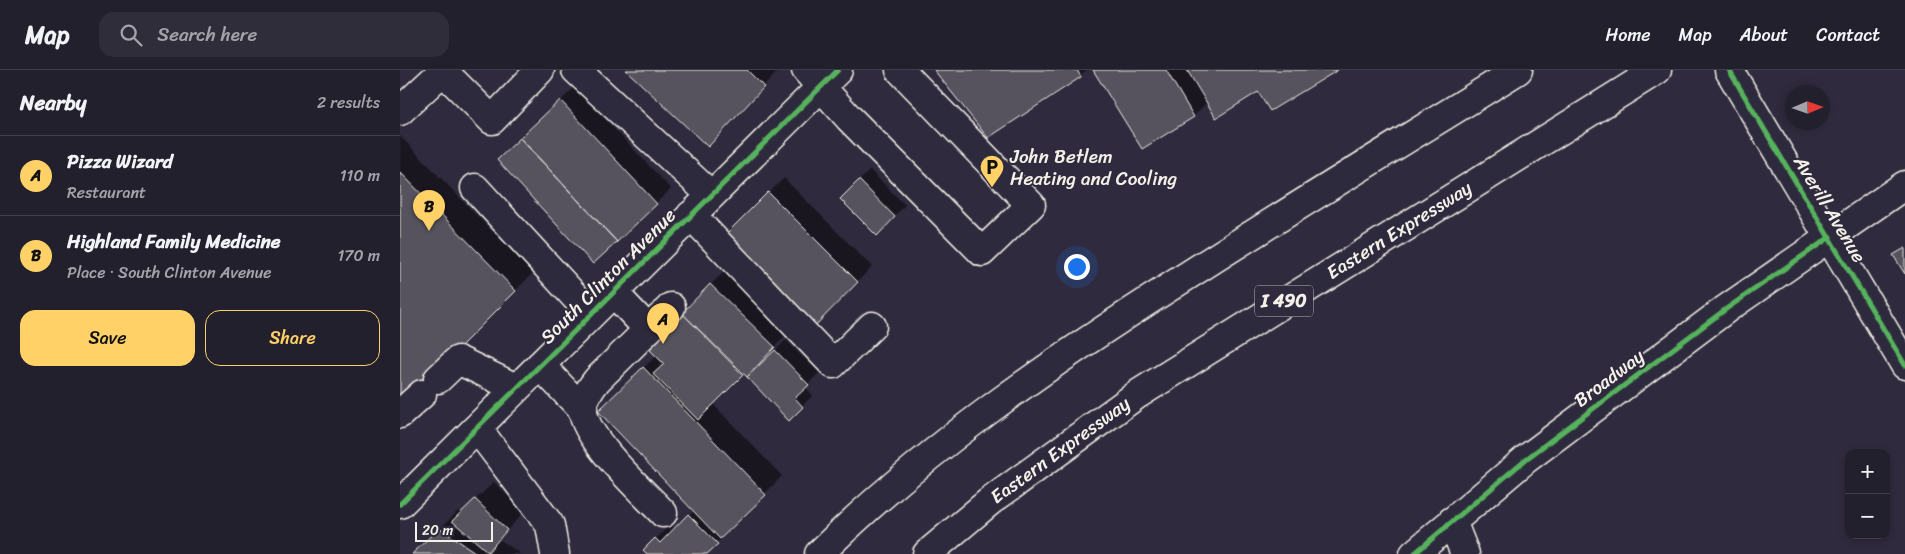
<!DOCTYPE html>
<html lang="en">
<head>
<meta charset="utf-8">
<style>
	:root { --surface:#23202e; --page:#2f2d3a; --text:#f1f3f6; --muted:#a3a3aa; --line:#403e4a; --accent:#ffd166 }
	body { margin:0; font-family:Sriracha,sans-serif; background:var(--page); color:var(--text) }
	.controls { position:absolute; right:15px; bottom:15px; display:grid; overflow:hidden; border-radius:10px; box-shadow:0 2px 8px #0003 }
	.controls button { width:45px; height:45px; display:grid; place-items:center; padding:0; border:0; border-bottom:1px solid var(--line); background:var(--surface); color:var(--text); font:25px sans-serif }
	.compass { position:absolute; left:1385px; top:15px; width:45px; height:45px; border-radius:50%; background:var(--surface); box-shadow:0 2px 8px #0003; rotate:88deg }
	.scale { position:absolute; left:15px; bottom:12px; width:78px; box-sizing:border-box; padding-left:5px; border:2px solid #f4f1e8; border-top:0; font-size:14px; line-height:18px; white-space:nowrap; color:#f4f1e8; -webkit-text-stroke:4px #2f2a3d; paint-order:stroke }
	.you { position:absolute; left:676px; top:196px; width:18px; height:18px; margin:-12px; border:4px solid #fff; border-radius:50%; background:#1a73e8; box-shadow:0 0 0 8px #1a73e833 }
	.badge { display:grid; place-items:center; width:32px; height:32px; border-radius:50%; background:var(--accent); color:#111; font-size:16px; font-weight:700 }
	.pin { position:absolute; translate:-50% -41px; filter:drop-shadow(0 1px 2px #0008) }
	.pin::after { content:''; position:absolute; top:26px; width:18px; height:15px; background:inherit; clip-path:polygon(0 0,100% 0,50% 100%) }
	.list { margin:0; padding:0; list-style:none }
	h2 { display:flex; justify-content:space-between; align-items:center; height:65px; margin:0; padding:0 20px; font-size:21px }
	h2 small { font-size:16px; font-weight:400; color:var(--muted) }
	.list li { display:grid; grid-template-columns:32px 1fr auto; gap:15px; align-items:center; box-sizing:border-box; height:80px; padding:0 20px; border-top:1px solid var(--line) }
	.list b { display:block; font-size:19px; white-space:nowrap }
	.list p { margin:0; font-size:16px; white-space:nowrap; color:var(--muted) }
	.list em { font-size:16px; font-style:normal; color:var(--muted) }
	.actions { display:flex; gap:10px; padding:15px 20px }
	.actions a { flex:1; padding:11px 0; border:1px solid var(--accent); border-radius:15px; text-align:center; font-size:18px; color:var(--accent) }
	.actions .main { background:var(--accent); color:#111 }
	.icon { flex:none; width:28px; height:28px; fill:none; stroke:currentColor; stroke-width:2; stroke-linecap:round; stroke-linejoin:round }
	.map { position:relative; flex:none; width:1505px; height:484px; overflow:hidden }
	header { display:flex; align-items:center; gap:30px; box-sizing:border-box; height:70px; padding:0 25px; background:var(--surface); border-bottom:1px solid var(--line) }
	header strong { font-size:24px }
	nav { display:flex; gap:28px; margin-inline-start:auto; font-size:18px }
	.search { width:350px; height:45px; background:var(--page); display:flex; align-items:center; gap:12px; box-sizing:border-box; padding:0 18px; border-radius:15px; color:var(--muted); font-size:19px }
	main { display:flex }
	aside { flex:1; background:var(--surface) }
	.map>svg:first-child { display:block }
	.shadow { fill:#0007 }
	.building { fill:#56525f; stroke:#f4f1e8 }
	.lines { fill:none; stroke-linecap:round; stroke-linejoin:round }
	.minor-casing { stroke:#f4f1e8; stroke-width:31 }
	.highway-casing { stroke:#f4f1e8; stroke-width:31 }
	.minor { stroke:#2f2a3d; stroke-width:28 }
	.highway { stroke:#2f2a3d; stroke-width:28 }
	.cycleway-casing { stroke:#2f2a3d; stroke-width:8 }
	.cycleway { stroke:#56b35d; stroke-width:5 }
	.labels { text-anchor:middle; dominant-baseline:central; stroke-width:4; stroke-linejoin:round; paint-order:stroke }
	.shield { fill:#2f2a3d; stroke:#b9b5b5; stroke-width:1 }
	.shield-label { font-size:18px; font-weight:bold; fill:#f4f1e8 }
	.poi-label { font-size:19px; fill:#f4f1e8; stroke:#2f2a3d; text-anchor:start }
	.street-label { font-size:19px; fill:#f4f1e8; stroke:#2f2a3d }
</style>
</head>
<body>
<header>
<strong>Map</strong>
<div class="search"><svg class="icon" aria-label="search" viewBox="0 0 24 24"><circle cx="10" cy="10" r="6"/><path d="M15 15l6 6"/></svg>Search here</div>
<nav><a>Home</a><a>Map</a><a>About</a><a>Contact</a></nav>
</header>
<main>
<aside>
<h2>Nearby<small>2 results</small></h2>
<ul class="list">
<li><span class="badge">A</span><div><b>Pizza Wizard</b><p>Restaurant</p></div><em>110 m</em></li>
<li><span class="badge">B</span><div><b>Highland Family Medicine</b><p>Place · South Clinton Avenue</p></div><em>170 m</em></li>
</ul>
<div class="actions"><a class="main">Save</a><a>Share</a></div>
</aside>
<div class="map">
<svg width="1505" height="484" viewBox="0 0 1505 484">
	<rect width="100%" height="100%" fill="#2f2a3d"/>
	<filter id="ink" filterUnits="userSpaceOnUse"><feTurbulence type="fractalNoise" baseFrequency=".02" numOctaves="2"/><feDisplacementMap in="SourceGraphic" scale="10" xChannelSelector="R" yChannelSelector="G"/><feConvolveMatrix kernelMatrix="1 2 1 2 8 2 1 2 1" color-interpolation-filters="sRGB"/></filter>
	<g filter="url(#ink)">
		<path class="shadow" d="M227 0H379L326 58Z
			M536 0H686L680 6Z
			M695 0H936L807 32 794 46 742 78Z
			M175 17 271 119 193 192 113 76Z
			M0 66 133 203 0 335Z
			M470 100 505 135 477 164 441 129Z
			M384 108 472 197 411 258 322 169Z
			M326 200 389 262 362 290 345 302 313 334 382 406 306 484H248L245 480 271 454 275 459 295 440 217 323 257 285 247 275Z
			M386 270 419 303 405 317 413 325 389 349 349 307Z
			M94 412 124 442 99 469 121 484H14L58 441 61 443Z"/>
		<path class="building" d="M226 0H347L364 17 308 77Z
			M534 0H677L681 7 588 68Z
			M693 0H766L794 47 742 79Z
			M787 0H938L870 41 858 22 816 48Z
			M160 30 257 134 217 172 120 68Z
			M120 68 217 172 193 194 97 90Z
			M0 102 116 221 0 337Z
			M459 110 495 147 477 166 440 129Z
			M368 122 458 212 411 260 321 169Z
			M1505 178V204L1493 185Z
			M310 214 375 277 347 307 282 243Z
			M280 241 343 305 298 350 253 304 264 294 245 275Z
			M375 280 409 315 395 328 403 337 389 351 347 307Z
			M243 297 366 425 320 469 198 341Z
			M75 429 107 460 88 482 52 451Z
			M288 444 318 474 307 484H247L243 480 255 468 260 473Z
			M39 458 78 484H12Z"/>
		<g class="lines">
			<defs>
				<path id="minor" d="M176 0 311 125
					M406 0 449 48 582 182 631 135 500 0
					M1329 0 1505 295
					M0 41 43 1 92 50 140 0
					M75 118 191 244
					M291 145 433 294 472 256
					M213 222 248 259
					M140 295 183 340
					M38 309 58 290 116 318
					M0 344 22 324
					M77 358 150 455 155 484
					M0 434 438 0
					M263 443C243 422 185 369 183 341 182 330 190 319 197 310L271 237
					M1052 451 1065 484
					M1014 484 1126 389 1326 239 1505 115"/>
				<path id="highway" d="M419 484C525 379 650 293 776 213 889 140 1004 71 1118 0
					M527 484 589 432 738 324 1257 0"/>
			</defs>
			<use href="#minor" class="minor-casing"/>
			<use href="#highway" class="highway-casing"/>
			<use href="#minor" class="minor"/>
			<use href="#highway" class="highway"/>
			<defs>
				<path id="cycleway" d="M1329 0 1505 295
					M0 434 438 0
					M1014 484 1126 389 1326 239 1430 167"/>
			</defs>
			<use href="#cycleway" class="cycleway-casing"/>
			<use href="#cycleway" class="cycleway"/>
		</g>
	</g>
	<defs>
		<symbol id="parking-pin" viewBox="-11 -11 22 30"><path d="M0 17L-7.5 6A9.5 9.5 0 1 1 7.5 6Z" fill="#ffd166" stroke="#2f2a3d"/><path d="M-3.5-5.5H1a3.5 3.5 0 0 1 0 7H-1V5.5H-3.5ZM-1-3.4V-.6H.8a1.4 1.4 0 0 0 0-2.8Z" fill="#111"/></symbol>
	</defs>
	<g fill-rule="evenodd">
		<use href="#parking-pin" x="578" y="83" width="28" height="38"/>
	</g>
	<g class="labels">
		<rect class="shield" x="855" y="215.5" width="58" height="31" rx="4"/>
		<g class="shield-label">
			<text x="884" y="231">I 490</text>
		</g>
		<g class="poi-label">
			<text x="610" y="86">John Betlem<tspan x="610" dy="22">Heating and Cooling</tspan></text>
		</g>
		<g class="street-label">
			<text transform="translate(1430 139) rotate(59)">Averill Avenue</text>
			<text transform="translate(999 160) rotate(-32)">Eastern Expressway</text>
			<text transform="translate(208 206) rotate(-45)">South Clinton Avenue</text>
			<text transform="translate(1209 308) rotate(-37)">Broadway</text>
			<text transform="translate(660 380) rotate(-36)">Eastern Expressway</text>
		</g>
	</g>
</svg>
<div class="controls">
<button>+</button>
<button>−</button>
</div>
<svg class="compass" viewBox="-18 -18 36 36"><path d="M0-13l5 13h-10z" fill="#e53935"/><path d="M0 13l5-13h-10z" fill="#a3a3aa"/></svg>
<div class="scale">20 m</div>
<div class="you"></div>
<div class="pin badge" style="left:263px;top:274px">A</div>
<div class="pin badge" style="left:29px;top:161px">B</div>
</div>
</main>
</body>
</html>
